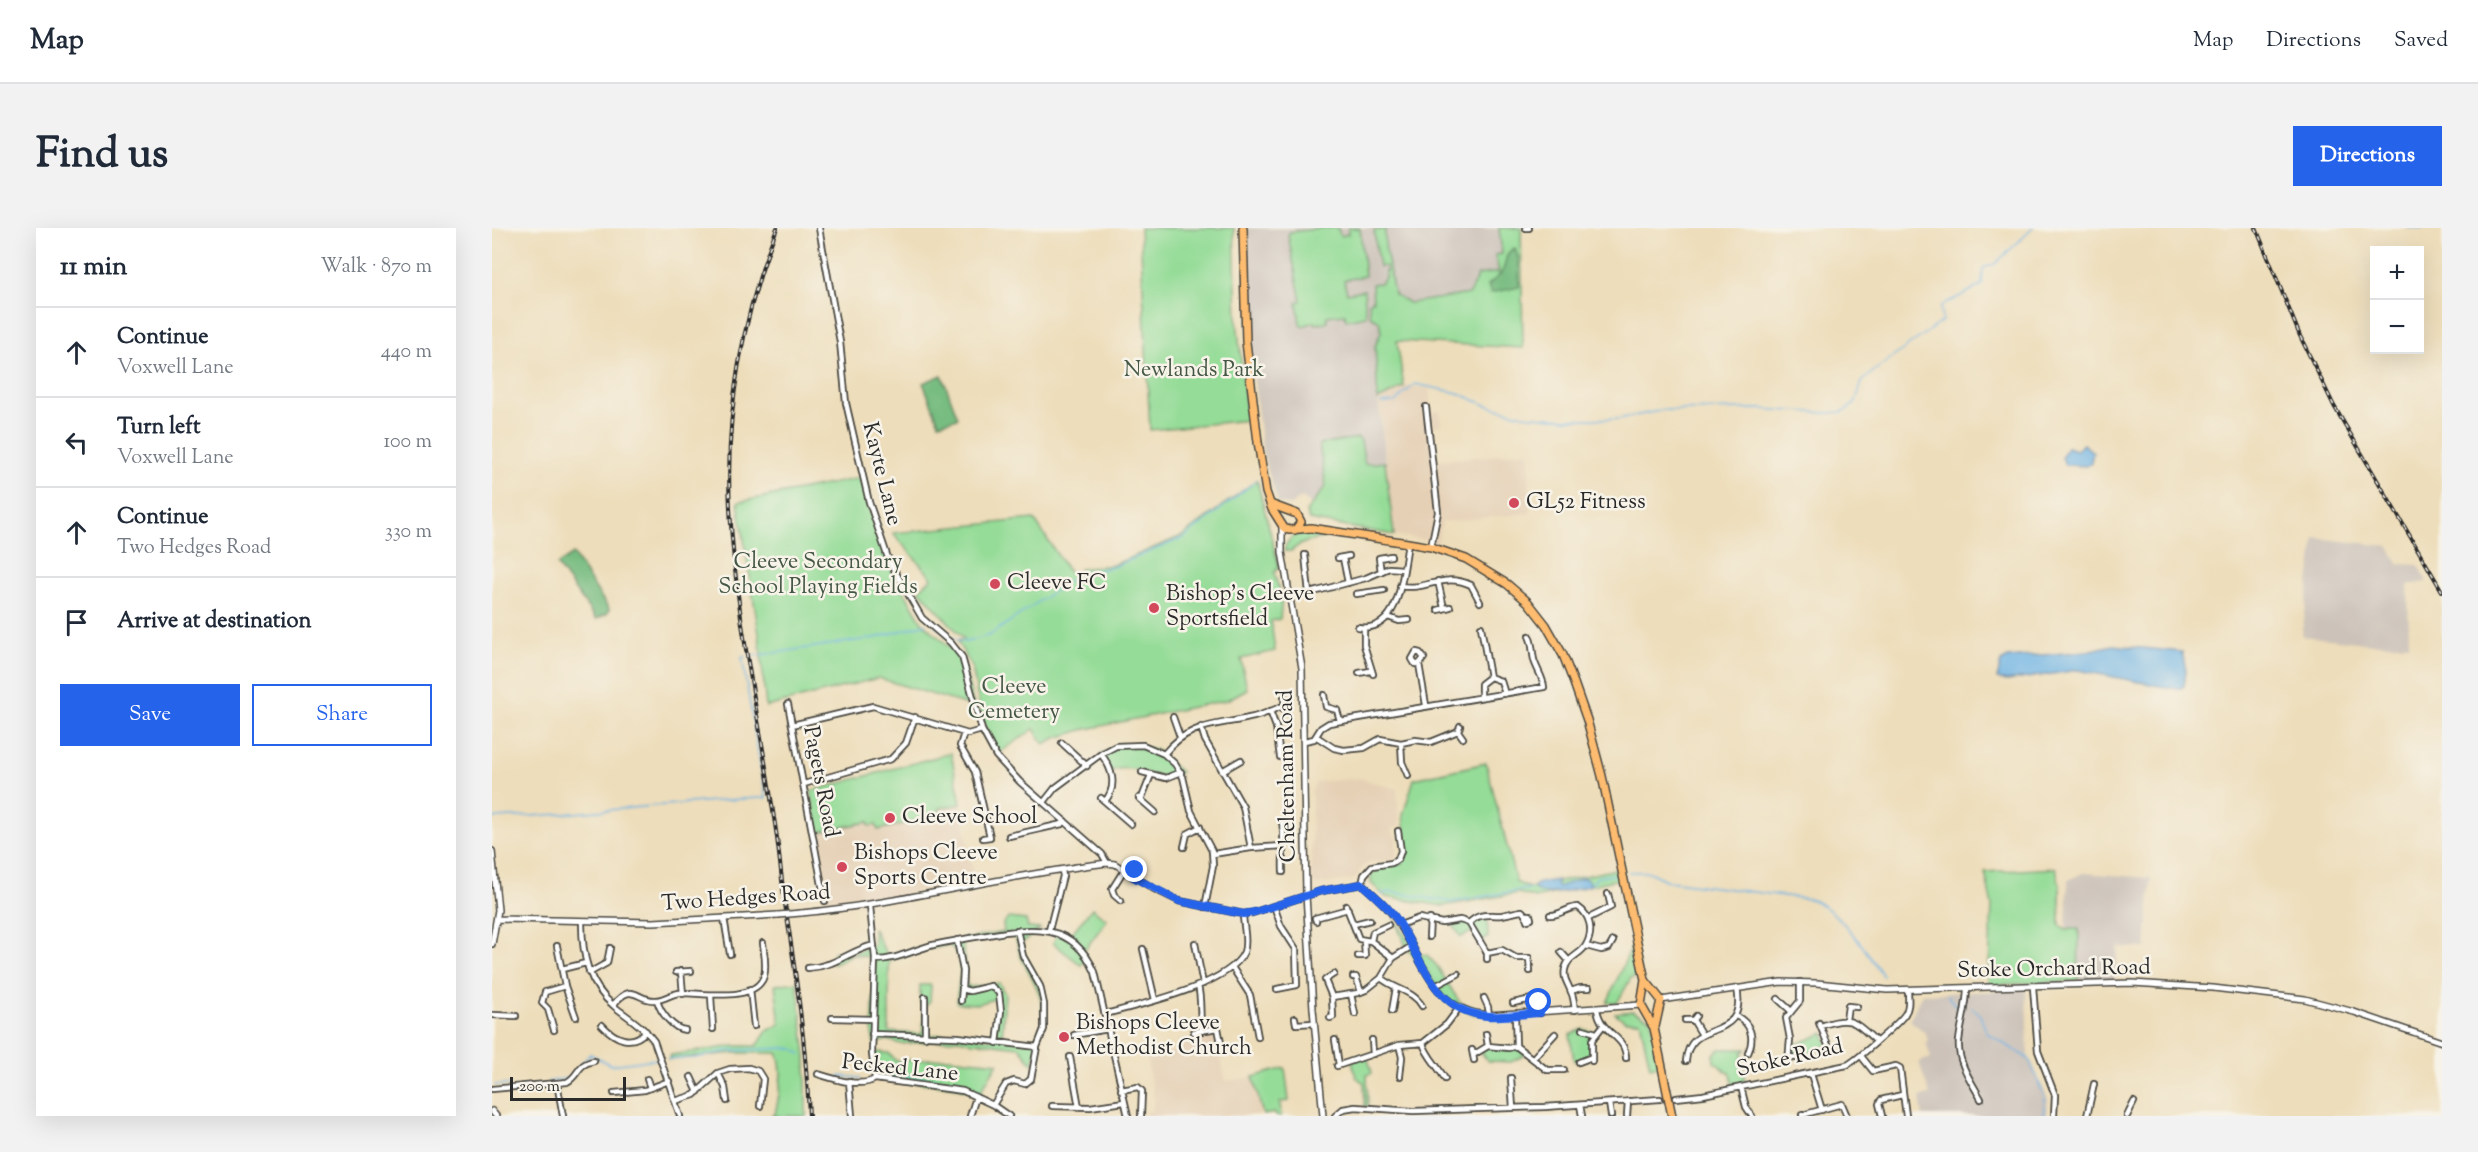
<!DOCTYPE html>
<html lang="en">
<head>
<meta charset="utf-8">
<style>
	:root { --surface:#fff; --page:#f2f2f3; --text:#1f2937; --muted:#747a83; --line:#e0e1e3; --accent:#2563eb }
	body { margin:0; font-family:"Sorts Mill Goudy",serif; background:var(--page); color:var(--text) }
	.controls { position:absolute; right:18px; top:18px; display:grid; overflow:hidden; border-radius:0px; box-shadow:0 6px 24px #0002 }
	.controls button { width:54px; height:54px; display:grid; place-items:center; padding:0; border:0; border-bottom:2px solid var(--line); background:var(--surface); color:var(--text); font:30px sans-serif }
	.scale { position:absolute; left:18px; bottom:15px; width:116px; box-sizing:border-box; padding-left:6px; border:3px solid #2b2b2b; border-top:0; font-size:16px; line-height:21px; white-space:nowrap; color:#2b2b2b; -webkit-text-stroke:4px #f7f3e8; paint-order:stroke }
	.stop { position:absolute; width:18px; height:18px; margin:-14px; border:4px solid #2563eb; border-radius:50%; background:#fff }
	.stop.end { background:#2563eb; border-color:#fff; box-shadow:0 2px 6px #0008 }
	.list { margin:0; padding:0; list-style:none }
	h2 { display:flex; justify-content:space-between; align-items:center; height:78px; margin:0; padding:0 24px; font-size:26px }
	h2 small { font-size:20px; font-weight:400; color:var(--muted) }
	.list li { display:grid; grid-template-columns:39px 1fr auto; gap:18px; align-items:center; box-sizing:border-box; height:90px; padding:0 24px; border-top:2px solid var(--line) }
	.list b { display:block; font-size:22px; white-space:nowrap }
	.list p { margin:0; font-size:20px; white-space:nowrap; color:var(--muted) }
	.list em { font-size:20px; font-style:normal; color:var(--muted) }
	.actions { display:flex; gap:12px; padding:18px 24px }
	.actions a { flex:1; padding:14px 0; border:2px solid var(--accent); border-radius:0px; text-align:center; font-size:21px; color:var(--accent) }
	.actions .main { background:var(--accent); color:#fff }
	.icon { flex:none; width:33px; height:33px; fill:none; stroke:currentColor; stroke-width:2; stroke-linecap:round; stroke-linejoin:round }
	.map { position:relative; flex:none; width:1950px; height:888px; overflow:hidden; border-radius:0px }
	header { display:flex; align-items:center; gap:36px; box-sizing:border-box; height:84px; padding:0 30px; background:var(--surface); border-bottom:2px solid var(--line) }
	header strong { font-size:28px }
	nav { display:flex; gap:33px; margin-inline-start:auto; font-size:21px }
	.intro { display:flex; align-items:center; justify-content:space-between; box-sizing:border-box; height:144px; padding:0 36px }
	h1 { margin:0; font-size:42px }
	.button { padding:15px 27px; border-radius:0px; background:var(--accent); color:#fff; font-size:21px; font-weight:700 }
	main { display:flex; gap:36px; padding:0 36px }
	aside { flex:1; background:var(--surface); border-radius:0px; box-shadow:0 6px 24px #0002 }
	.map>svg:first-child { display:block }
	.built { fill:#e5d0b5 }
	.industrial { fill:#ccc2b9 }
	.green { fill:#94dc97; stroke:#608461; stroke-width:1.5; fill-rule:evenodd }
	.forest { fill:#77bc80; stroke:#517456; stroke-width:1.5 }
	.water { fill:#6db2e3; stroke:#4c6e87; stroke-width:1.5 }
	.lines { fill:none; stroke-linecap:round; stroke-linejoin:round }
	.stream { stroke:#6db2e3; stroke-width:1.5 }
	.minor-casing { stroke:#484640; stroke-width:8 }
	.tertiary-casing { stroke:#484640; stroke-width:8 }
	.primary-casing { stroke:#484640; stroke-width:10 }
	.minor { stroke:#fff; stroke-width:4.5 }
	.tertiary { stroke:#fff; stroke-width:5 }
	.primary { stroke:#fdbc6f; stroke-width:7 }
	.rail-casing { stroke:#2b2b2b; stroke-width:4 }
	.rail { stroke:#f7f3e8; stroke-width:1.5; stroke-dasharray:4.5; stroke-linecap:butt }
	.tertiary-bridge-casing { stroke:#484640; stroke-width:8; stroke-linecap:butt }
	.tertiary-bridge { stroke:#fff; stroke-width:5 }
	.route { stroke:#2563eb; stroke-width:8 }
	.poi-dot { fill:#d1495b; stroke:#f7f3e8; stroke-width:2 }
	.labels { text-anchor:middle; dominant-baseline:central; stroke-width:5; stroke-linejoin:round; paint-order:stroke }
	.park-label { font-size:22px; fill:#455746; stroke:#f7f3e8 }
	.street-label { font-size:22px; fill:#2b2b2b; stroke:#f7f3e8 }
	.poi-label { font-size:22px; fill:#2b2b2b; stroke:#f7f3e8; text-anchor:start }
</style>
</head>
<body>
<header>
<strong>Map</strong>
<nav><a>Map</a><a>Directions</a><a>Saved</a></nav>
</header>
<div class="intro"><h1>Find us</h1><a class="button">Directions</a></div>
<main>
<aside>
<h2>11 min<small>Walk · 870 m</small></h2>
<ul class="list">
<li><svg class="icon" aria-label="ahead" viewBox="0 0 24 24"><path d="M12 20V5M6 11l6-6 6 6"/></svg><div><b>Continue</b><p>Voxwell Lane</p></div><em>440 m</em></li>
<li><svg class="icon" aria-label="left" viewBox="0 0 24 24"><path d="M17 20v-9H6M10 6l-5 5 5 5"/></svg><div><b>Turn left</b><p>Voxwell Lane</p></div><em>100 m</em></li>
<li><svg class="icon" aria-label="ahead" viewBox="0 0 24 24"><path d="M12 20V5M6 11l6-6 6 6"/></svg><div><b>Continue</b><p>Two Hedges Road</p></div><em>330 m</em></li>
<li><svg class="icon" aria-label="arrive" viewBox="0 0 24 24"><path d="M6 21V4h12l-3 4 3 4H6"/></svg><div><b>Arrive at destination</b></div></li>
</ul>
<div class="actions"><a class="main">Save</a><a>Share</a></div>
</aside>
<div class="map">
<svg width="1950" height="888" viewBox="0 0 1950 888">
	<rect width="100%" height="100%" fill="#f7f3e8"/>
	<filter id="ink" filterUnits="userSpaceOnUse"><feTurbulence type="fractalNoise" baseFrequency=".0167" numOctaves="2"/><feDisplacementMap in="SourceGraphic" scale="12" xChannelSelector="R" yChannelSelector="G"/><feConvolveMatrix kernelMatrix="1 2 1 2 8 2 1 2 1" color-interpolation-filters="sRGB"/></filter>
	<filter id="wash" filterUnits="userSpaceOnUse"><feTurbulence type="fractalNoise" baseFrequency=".008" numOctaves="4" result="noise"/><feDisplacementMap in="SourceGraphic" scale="24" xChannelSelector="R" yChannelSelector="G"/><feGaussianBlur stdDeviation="1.35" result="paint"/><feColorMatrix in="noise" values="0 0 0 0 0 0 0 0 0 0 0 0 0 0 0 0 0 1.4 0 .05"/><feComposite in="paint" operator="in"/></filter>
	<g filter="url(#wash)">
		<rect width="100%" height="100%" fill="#edddba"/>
		<path class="built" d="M914 158 937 161 939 184 948 183 949 197 939 198 943 233 1037 223 1038 285 950 294 946 314 902 307 886 172Z
			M459 525 483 654 452 657 379 675 338 678 319 563Z
			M867 550 905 561 907 599H901L899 603 904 610V628L900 632 878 634 870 640 863 651 826 657 819 654 820 563 824 554Z
			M723 805 734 853 761 849 771 886 751 888H654L656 883H660L662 870 654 828 686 822 685 813Z"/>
		<path class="industrial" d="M755 0H1029L1031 120 905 113 912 159 886 172 902 307 817 292 814 284 819 277 810 269 798 277 786 275 771 227 757 110Z
			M1823 310 1896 318 1907 336 1926 337 1935 354 1916 357 1917 416H1882L1810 408Z
			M1591 645 1659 650 1654 720 1626 719 1623 751 1587 753V701L1574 700 1576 652Z
			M1534 762 1536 828 1556 871 1554 888H1431L1428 869 1438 867 1427 834 1439 830 1434 814 1436 812 1434 806 1418 792 1430 766Z"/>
		<path class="green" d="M648 0H742L745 92 755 192 658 202Z
			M831 0H846L848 8 856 6V0H868L873 48 852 52 855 65 872 62 874 88 854 92 853 86 835 88V94L824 96 823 94 811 98 808 96 805 74 809 73 796 7 798 4Z
			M1007 0H1029L1031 120 905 113 912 159 886 172 883 118 889 104 887 93 878 88 877 74 881 73 880 56 888 55 893 50V43H895L894 38 887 39 882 3 893 1V16L902 66 917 75 977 66 986 47 1007 44 1003 27 1010 26Z
			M866 210 869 213 873 236 893 234 902 307 817 292 814 284 834 258 827 216Z
			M368 250 395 335 430 394 466 427 472 436 482 479 386 450 274 479 267 406 246 274Z
			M765 252 787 339 782 345 790 370 788 391 779 393 783 423 749 431 755 461 735 472 590 502 564 510 552 516 542 501 507 525 494 502 487 477 480 439 465 413 472 411 427 362 440 350 401 305 542 291 576 343 583 345 588 341 621 337 690 308Z
			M818 303 843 308C829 310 809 313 799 323H792C795 309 805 305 818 303Z
			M629 516 663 521 689 544C663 558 647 533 619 543L609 526Z
			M459 525 469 576 448 580 447 587 386 602 384 597 377 598 376 594 326 604 319 563Z
			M994 535 1024 654 1037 660 1125 641 1127 651 1043 670 1027 665 951 678 894 669 879 655V647L886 641 911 635 915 627 911 587 922 551Z
			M1564 640 1568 658V697L1574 701H1587L1586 753 1496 757 1500 678 1493 644Z
			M600 680 615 692 591 724 596 730 589 737 561 715 566 705 576 710Z
			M995 686 996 709 989 715 982 703 969 709 959 694 968 692 977 695Z
			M901 688 925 726 935 727 945 738 968 775 997 784 982 786 954 773 934 742 915 721Z
			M517 690 534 692 536 700 548 701 529 716C533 732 542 744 548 759 558 787 547 808 541 836L527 819 486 814 483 815 467 811 408 816 396 812 382 815 380 806 383 730 360 726 341 736V724L360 726 382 717 381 700 397 731 441 717 512 704 511 695ZM518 705 522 706C526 714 526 724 531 733 546 761 555 773 548 806L535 814 510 811 513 766 507 755 478 759 474 755 471 717 473 714ZM458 717C477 738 464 751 465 775L486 776 506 770 503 809 497 811 464 806 438 807 435 799 434 777 438 773 439 757H428V774L432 775 431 802 429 806 397 804V733L431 722Z
			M1141 715 1148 748 1139 750 1125 775H1115Z
			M305 754 314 828V888H279L283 886C287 869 293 841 285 825H244L176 831 179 827 242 818H265L275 803 288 796 283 757Z
			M1141 783 1159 791 1169 837 1158 839 1148 793H1133L1123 785Z
			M1091 801 1104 805 1100 812V829L1087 834 1082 833 1078 807Z
			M1332 805 1336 817 1307 830 1297 829 1298 814 1308 815Z
			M996 818 1017 820 1024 818 1033 827 1019 834 996 833 989 824Z
			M1228 821H1254L1250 825 1253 857 1241 859 1239 845 1233 843 1223 834 1222 826Z
			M382 824 397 825 404 833 456 830 506 835 487 866 460 858 392 852 386 846Z
			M875 828 880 845 875 847 876 879H873L872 855 864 849 860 833Z
			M793 840 797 873 788 874 789 888H784L783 885 771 887 761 849Z"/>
		<path class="forest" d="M1023 20 1027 34V59L999 65 996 57C1001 53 1009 47 1011 42 1015 33 1012 25 1023 20Z
			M450 147 466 190 447 195 431 155Z
			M81 326 117 381 115 386 104 391 65 337Z"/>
		<path class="water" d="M1591 216 1601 224 1599 234 1594 238 1573 237 1570 229 1575 219 1585 222Z
			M1621 417 1690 424 1694 442 1692 458 1687 461 1678 460 1586 442 1515 453 1505 451 1509 434 1516 430 1595 423Z
			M1090 650 1095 651 1099 657C1084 661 1053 672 1041 660L1046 655 1066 652 1064 657 1066 659Z"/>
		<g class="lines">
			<path class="stream" d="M1916 0H1931
				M889 175 903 174 923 156 966 165 994 177 1031 187 1074 191H1126L1172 182 1268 181 1335 185 1350 184 1363 176 1370 154 1382 143 1450 93 1449 78 1490 57 1491 40 1503 36 1541 0
				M443 398 465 413 475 414 498 407 587 346 621 339 693 309 765 252
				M261 428 383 410 434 396
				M253 429H250L274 570H272
				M0 590C90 587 180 574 270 570
				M1137 644H1157L1176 653 1317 671C1345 679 1375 723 1391 748
				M1099 656 1106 649 1126 646
				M889 666 898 664 960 674 1041 660
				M1456 768 1462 776 1471 779
				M1480 780 1487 785 1495 805 1537 831 1553 870 1551 888
				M176 831 203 830 236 823 293 820 302 821 309 826
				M346 848 369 850
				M393 850C411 843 468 854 486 864
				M56 854 77 850 98 826 119 837 166 831
				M3 857H18"/>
		</g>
	</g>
	<g filter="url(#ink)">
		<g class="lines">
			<defs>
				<path id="minor" d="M327 0 348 114 354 175 377 274 397 333 430 390 459 415 470 429 490 502 504 528 528 554 610 626 615 635
					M1034 0H1037
					M934 179 946 284 939 319
					M813 327 817 365
					M846 330 857 328
					M851 330 856 355
					M889 344 887 330 899 328
					M946 353 952 380
					M908 358C936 363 949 344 979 357L988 374
					M814 366 874 350 897 340 911 341
					M864 366 892 362
					M946 382 958 379
					M896 389 907 393 917 392
					M866 399C909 406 911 344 916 315
					M989 399 998 449
					M872 400V417L881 446
					M927 436H923L920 431 924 424 928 425 932 430 927 436 934 477
					M867 445 878 443
					M832 467 834 479 845 482 848 493
					M989 469V456L998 449 1009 453 1013 466
					M792 470 793 484
					M296 476 333 673
					M778 483 784 499 788 529
					M681 489 688 509
					M300 497 381 478 476 506 490 502
					M968 498 966 503 971 510
					M709 499 713 512 751 579 759 620 721 626
					M472 505 468 518 483 544 498 609 491 610
					M825 509 842 520 852 522 872 520 888 511 909 515 923 512 939 514 966 503
					M812 513 822 511 829 500 837 495 1052 459C1051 449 1045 442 1042 432 1040 423 1041 416 1037 408
					M570 515 595 538
					M909 515 910 534 916 548
					M609 526C620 540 626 558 613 573
					M672 526C697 495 722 498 757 490 769 488 781 482 793 477
					M730 543 749 532
					M650 544 674 550 689 544
					M312 556 399 531 414 515 423 489
					M609 570 639 596
					M647 570 663 584
					M649 572 659 547
					M552 574 563 560 609 526 624 518 651 517 672 526 683 536 691 549 699 583 720 623 721 638 713 679
					M790 594C793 611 790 627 791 644
					M517 608 570 596 573 593
					M692 619 695 606 708 599
					M759 620 791 618
					M640 634 643 642 641 648
					M870 656 872 647 880 638 900 635 906 631 909 623 906 603
					M629 673 622 667 620 661 632 642
					M378 678 383 730 380 826 383 851
					M782 678 789 698 804 721 805 757 785 761
					M854 678 867 711 879 713 901 730
					M1058 687C1067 688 1076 679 1086 679 1098 687 1102 703 1094 717 1089 727 1076 728 1073 741 1071 751 1076 755 1079 764 1082 769 1082 777 1083 782
					M232 690 238 726
					M1097 690 1119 679 1116 666
					M824 693 823 690 856 681
					M90 694C90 727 96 757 123 779 137 790 152 799 162 813L188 888
					M977 695C988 684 996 688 1010 687 1016 686 1023 684 1030 683L1034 687H1038L1039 691 1035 692 1034 687
					M862 696 878 692
					M908 697 927 690 950 695 968 692 977 695 995 725
					M557 702 571 648 570 643
					M937 709 938 691
					M465 712 471 743 470 761 478 763 499 758 507 765 509 783 505 815
					M879 713 881 704 896 697
					M703 715 711 756
					M65 718 73 758 84 789
					M1094 718 1109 722 1117 720 1121 713
					M651 721 663 772
					M1069 724 1077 733
					M866 728H873L872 713
					M995 731V725L1010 722 1024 730H1037L1038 743
					M383 732C405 732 421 722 441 717 459 713 478 710 496 707 541 699 581 694 603 744L636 888
					M740 739 758 767 766 809
					M316 740C346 738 356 723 382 717
					M70 741 94 735
					M189 743 191 766
					M184 744 199 743
					M97 745 115 735 118 720
					M861 749H864L869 764
					M889 750C903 762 921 762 930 778
					M706 758C710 772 707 788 710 803
					M943 758 966 746
					M1541 759 1546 823 1563 867 1562 888
					M1475 760C1475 779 1469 795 1467 813 1465 834 1479 853 1489 871
					M258 761 262 798
					M1079 763 1088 760H1097
					M859 766 863 786
					M219 768 221 801
					M840 769 866 765 874 762 889 750 901 730 920 718
					M992 770 996 779 997 787
					M1286 771 1298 782
					M165 772C168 784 181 801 193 802
					M469 773 470 761
					M1021 775 1045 770 1048 785
					M121 777C142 752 144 774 165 772 173 771 179 766 187 765 208 764 263 776 272 748 275 738 272 725 271 715
					M1105 781C1109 807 1134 807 1134 830
					M900 783 904 760
					M613 786C647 777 738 757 752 724 756 712 751 698 751 686
					M1023 786 1024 818 1055 842H1072
					M0 787 24 788
					M1244 788C1259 795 1263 810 1256 825
					M340 790 381 791
					M803 790 804 796 822 795
					M838 790 841 789 840 769 833 752 842 746
					M1193 792H1201L1204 788
					M1201 792 1210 807
					M1354 792 1356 778 1365 779
					M1327 795 1336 817
					M110 797C123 811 140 819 154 803
					M1329 798C1358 787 1362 793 1384 813
					M1091 801 1104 805
					M62 802 56 781 50 775 53 764 73 758
					M702 804 726 800 730 820
					M380 806 466 809 545 819
					M994 806 996 818
					M582 807 616 801
					M433 809V769
					M843 812 847 837
					M880 812 881 826
					M931 815C934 827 946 838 953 851
					M907 817 910 829 908 848
					M980 822 982 832
					M981 827 996 818 1017 820 1024 818
					M1369 828 1381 843 1404 838 1408 840 1414 888
					M578 829 587 879
					M1297 829 1307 830
					M1041 830 1063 806
					M1100 833V812L1110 799
					M1194 833C1197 788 1256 817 1245 760
					M1087 834 1100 829
					M1296 834 1298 811 1294 790 1308 773V754
					M845 838 907 817 931 815 955 796 967 780
					M226 845 233 859 235 873
					M326 846C342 851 369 860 383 851L471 863 501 877 517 888
					M1319 846 1330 882
					M199 849 206 864
					M1019 850 1021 880
					M155 851 158 860
					M357 853 360 888
					M65 855 71 888
					M1249 859 1254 879 1260 888
					M0 861 75 854C88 847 84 836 102 833
					M629 862 646 859 650 863 649 888
					M122 865 153 862 177 853
					M1184 870 1211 867 1355 837C1364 833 1408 794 1413 786 1418 779 1416 770 1416 762
					M183 873 202 867 226 845 238 841 257 840 266 843 271 851 268 878
					M1117 875 1119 888
					M501 877 514 856 522 853 533 856 539 851 545 819 552 801V776L548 758 531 728 525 702
					M1088 877 1090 888
					M560 878 598 879 632 874
					M1310 887 1350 876 1355 888
					M478 888 484 869
					M843 888 851 881 863 879 921 883 1053 879 1168 871
					M1135 888 1136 873
					M1390 888 1387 876 1389 872 1410 867
					M1595 888 1602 856
					M1635 888 1642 874"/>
				<path id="tertiary" d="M790 298V324L810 440 814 667 821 781 831 888
					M0 623 6 682 0 716
					M309 685C412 675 512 647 615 635L623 636 662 661 687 673 751 686 760 685 829 663 870 656C884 669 898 680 908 697 933 736 942 784 997 787L1149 777
					M5 691 161 694 286 687
					M1169 772 1289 754 1325 755 1395 762 1640 755 1721 760 1813 771 1862 784 1950 814
					M0 883 4 888"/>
				<path id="primary" d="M751 0 754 114 766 214 774 264 780 281 792 300 797 302 819 300 916 315 939 319 974 331 1015 356 1036 374 1054 397 1071 427 1082 455 1095 492 1110 548 1153 752 1149 777 1162 800 1180 888
					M778 276 805 286 809 294 803 302
					M1153 752 1169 772 1163 799"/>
			</defs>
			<use href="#minor" class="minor-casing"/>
			<use href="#tertiary" class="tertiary-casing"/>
			<use href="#primary" class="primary-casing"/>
			<use href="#minor" class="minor"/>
			<use href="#tertiary" class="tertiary"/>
			<use href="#primary" class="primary"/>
			<defs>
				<path id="rail" d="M285 0C250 88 233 186 238 280 243 385 267 487 282 590 287 619 289 648 293 676 304 747 314 816 317 888
					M1764 0 1808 108 1842 178 1950 363"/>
			</defs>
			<use href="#rail" class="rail-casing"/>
			<use href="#rail" class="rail"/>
			<defs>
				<path id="tertiary-bridge" d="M286 687 309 685"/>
			</defs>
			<use href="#tertiary-bridge" class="tertiary-bridge-casing"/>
			<use href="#tertiary-bridge" class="tertiary-bridge"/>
		</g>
	</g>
	<g class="lines" filter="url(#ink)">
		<path class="route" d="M643 642 641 649 687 673 751 686 763 684 829 663 870 656C884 669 898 680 908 696 928 728 941 777 983 786 1003 791 1027 786 1048 785L1047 774"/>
	</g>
	<g class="poi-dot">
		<circle cx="1022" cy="275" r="6"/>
		<circle cx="503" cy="356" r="6"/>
		<circle cx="662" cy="380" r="6"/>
		<circle cx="398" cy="590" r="6"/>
		<circle cx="350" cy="639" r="6"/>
		<circle cx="572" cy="809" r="6"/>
	</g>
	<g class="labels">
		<g class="park-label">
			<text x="702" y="143">Newlands Park</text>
			<text x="326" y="335">Cleeve Secondary<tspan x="326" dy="25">School Playing Fields</tspan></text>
			<text x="522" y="460">Cleeve<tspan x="522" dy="25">Cemetery</tspan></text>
		</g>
		<g class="street-label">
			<text transform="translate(389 246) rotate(76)">Kayte Lane</text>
			<text transform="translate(796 548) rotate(-91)">Cheltenham Road</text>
			<text transform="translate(328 554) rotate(79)">Pagets Road</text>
			<text transform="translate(254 671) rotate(-4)">Two Hedges Road</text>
			<text transform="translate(1562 742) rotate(-1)">Stoke Orchard Road</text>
			<text transform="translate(1298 831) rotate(-13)">Stoke Road</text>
			<text transform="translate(408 841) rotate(6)">Pecked Lane</text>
		</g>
		<g class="poi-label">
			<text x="1034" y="275">GL52 Fitness</text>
			<text x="515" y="356">Cleeve FC</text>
			<text x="674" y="367">Bishop's Cleeve<tspan x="674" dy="25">Sportsfield</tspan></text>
			<text x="410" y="590">Cleeve School</text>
			<text x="362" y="626">Bishops Cleeve<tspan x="362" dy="25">Sports Centre</tspan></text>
			<text x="584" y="796">Bishops Cleeve<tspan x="584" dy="25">Methodist Church</tspan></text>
		</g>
	</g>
</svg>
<div class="controls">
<button>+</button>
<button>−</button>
</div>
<div class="scale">200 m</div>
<div class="stop" style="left:1047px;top:774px"></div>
<div class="stop end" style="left:643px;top:642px"></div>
</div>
</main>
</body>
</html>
